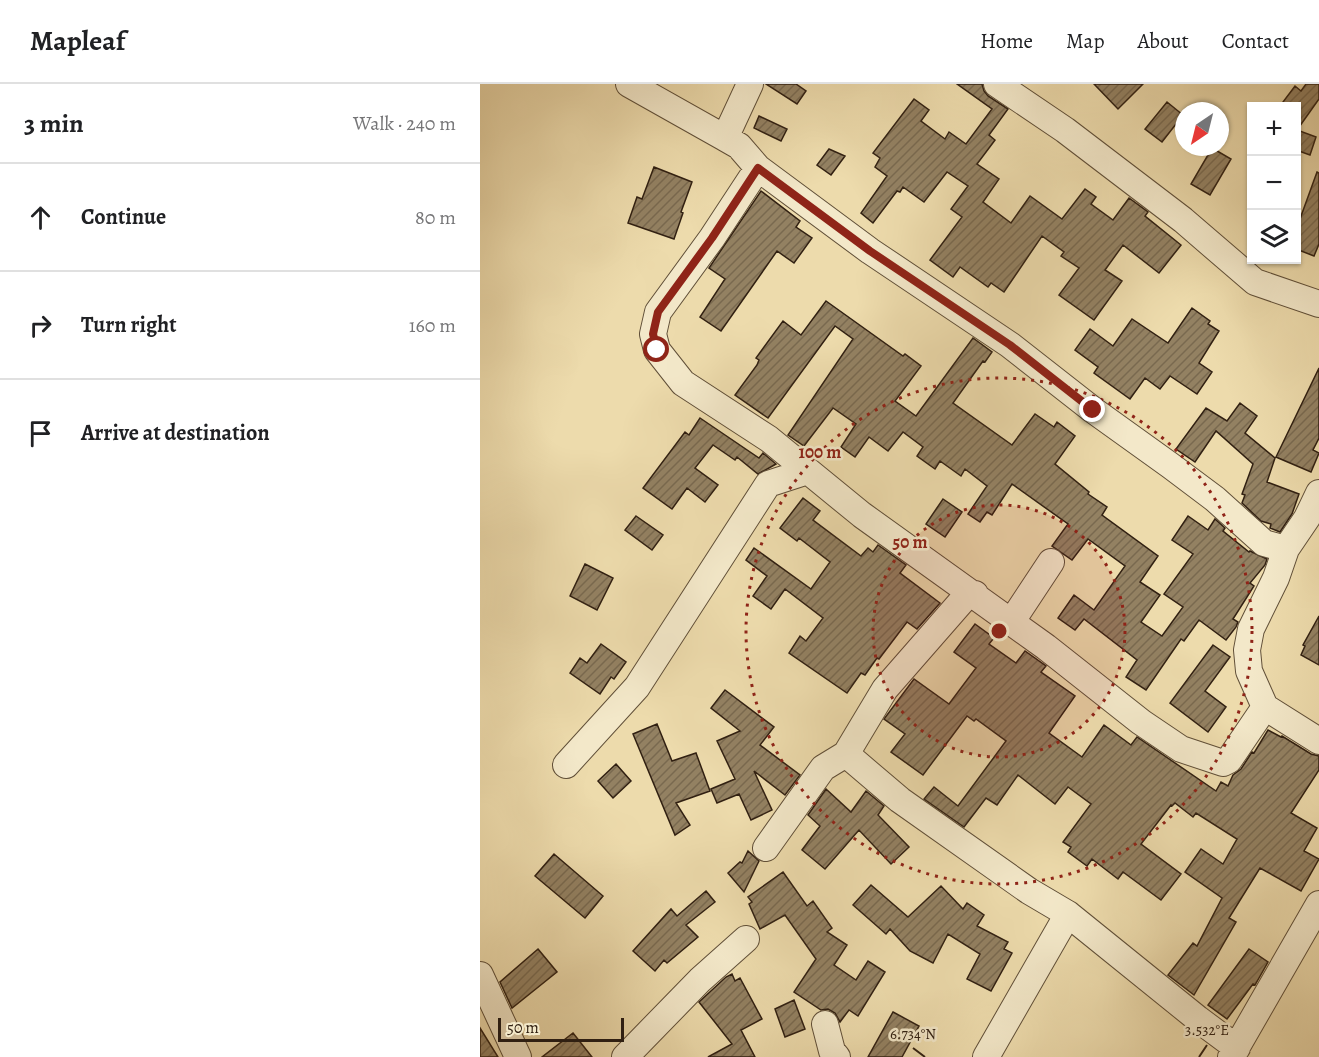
<!DOCTYPE html>
<html lang="en">
<head>
<meta charset="utf-8">
<style>
	:root { --surface:#fff; --page:#f2f2f2; --text:#202124; --muted:#757577; --line:#e0e0e0 }
	body { margin:0; font-family:Alegreya,serif; background:var(--page); color:var(--text) }
	.controls { position:absolute; right:18px; top:18px; display:grid; overflow:hidden; border-radius:0px; box-shadow:0 2px 4px #0004 }
	.controls button { width:54px; height:54px; display:grid; place-items:center; padding:0; border:0; border-bottom:2px solid var(--line); background:var(--surface); color:var(--text); font:30px sans-serif }
	.compass { position:absolute; left:695px; top:18px; width:54px; height:54px; border-radius:50%; background:var(--surface); box-shadow:0 2px 4px #0004; rotate:215deg }
	.scale { position:absolute; left:18px; bottom:15px; width:126px; box-sizing:border-box; padding-left:6px; border:3px solid #312012; border-top:0; font-size:16px; line-height:21px; white-space:nowrap; color:#312012; -webkit-text-stroke:4px #f3e8c9; paint-order:stroke }
	.stop { position:absolute; width:18px; height:18px; margin:-14px; border:4px solid #8f2418; border-radius:50%; background:#fff }
	.stop.end { background:#8f2418; border-color:#fff; box-shadow:0 2px 6px #0008 }
	.list { margin:0; padding:0; list-style:none }
	h2 { display:flex; justify-content:space-between; align-items:center; height:78px; margin:0; padding:0 24px; font-size:26px }
	h2 small { font-size:20px; font-weight:400; color:var(--muted) }
	.list li { display:grid; grid-template-columns:39px 1fr auto; gap:18px; align-items:center; box-sizing:border-box; height:108px; padding:0 24px; border-top:2px solid var(--line) }
	.list b { display:block; font-size:22px; white-space:nowrap }
	.list em { font-size:20px; font-style:normal; color:var(--muted) }
	.icon { flex:none; width:33px; height:33px; fill:none; stroke:currentColor; stroke-width:2; stroke-linecap:round; stroke-linejoin:round }
	.map { position:relative; flex:none; width:839px; height:973px; overflow:hidden }
	header { display:flex; align-items:center; gap:36px; box-sizing:border-box; height:84px; padding:0 30px; background:var(--surface); border-bottom:2px solid var(--line) }
	header strong { font-size:28px }
	nav { display:flex; gap:33px; margin-inline-start:auto; font-size:21px }
	main { display:flex }
	aside { flex:1; background:var(--surface) }
	.map>svg:first-child { display:block }
	.building { fill:url(#building-hatch); stroke:#312012; stroke-width:1.5 }
	.lines { fill:none; stroke-linecap:round; stroke-linejoin:round }
	.minor-casing { stroke:#604f38; stroke-width:28 }
	.minor { stroke:#f3e8c9; stroke-width:26 }
	.route { stroke:#8f2418; stroke-width:8 }
	.ticks { fill:none; stroke:#312012; stroke-width:2 }
	.ring { fill:none; stroke:#8f2418; stroke-width:3; stroke-dasharray:3 6 }
	.ticks-label { font-size:15px; text-anchor:middle; fill:#312012; stroke:#f3e8c9; stroke-width:5; stroke-linejoin:round; paint-order:stroke }
	.centre { fill:#8f2418; stroke:#f3e8c9; stroke-width:3 }
	.ring-label { font-size:18px; text-anchor:middle; font-weight:bold; fill:#8f2418; stroke:#f3e8c9; stroke-width:5; stroke-linejoin:round; paint-order:stroke }
</style>
</head>
<body>
<header>
<strong>Mapleaf</strong>
<nav><a>Home</a><a>Map</a><a>About</a><a>Contact</a></nav>
</header>
<main>
<aside>
<h2>3 min<small>Walk · 240 m</small></h2>
<ul class="list">
<li><svg class="icon" aria-label="ahead" viewBox="0 0 24 24"><path d="M12 20V5M6 11l6-6 6 6"/></svg><div><b>Continue</b></div><em>80 m</em></li>
<li><svg class="icon" aria-label="right" viewBox="0 0 24 24"><path d="M7 20v-9h11M14 6l5 5-5 5"/></svg><div><b>Turn right</b></div><em>160 m</em></li>
<li><svg class="icon" aria-label="arrive" viewBox="0 0 24 24"><path d="M6 21V4h12l-3 4 3 4H6"/></svg><div><b>Arrive at destination</b></div></li>
</ul>
</aside>
<div class="map">
<svg width="839" height="973" viewBox="0 0 839 973">
	<defs>
		<pattern id="building-hatch" width="6" height="6" patternUnits="userSpaceOnUse" patternTransform="scale(1.5)"><rect width="6" height="6" fill="#938162"/><path d="M-1 1l2-2M0 6l6-6M5 7l2-2" fill="none" stroke="#79694f"/></pattern>
	</defs>
	<rect width="100%" height="100%" fill="#eddbac"/>
	<filter id="stains"><feTurbulence type="fractalNoise" baseFrequency=".00333" numOctaves="4"/><feColorMatrix values="0 0 0 0 .2 0 0 0 0 .09 0 0 0 0 .02 0 0 0 .5 -.17"/></filter>
	<radialGradient id="worn" r=".72"><stop offset=".6" stop-color="#630" stop-opacity="0"/><stop offset="1" stop-color="#630" stop-opacity=".3"/></radialGradient>
	<path class="building" d="M286 0H316L326 7 317 20Z
		M477 0H502L504 7 508 12 528 25 509 51 515 56 497 80 519 95 503 118 531 139 550 112 582 135 605 105 616 113 611 120 633 136 649 114 668 128 665 132 701 161 679 189 643 161 625 186 642 197 614 236 579 211 599 184 581 172 584 168 562 152 524 208 511 199 508 203 480 183 473 193 450 176 482 133 471 125 488 102 467 88 444 118 423 103 420 108 417 107 393 139 381 129 407 92 395 83 400 74 393 69 434 15 449 26 441 37 465 55 469 48 486 60 512 25Z
		M614 0H663L638 25Z
		M826 0H839V15L817 46 836 53 830 71 816 66V22H800L815 2 821 7Z
		M687 18 703 31 682 58 665 45Z
		M279 32 307 45 301 57 274 44Z
		M732 64 751 75 730 111 711 100Z
		M349 65 365 72 351 91 337 81Z
		M174 83 212 98 201 128 203 129 194 155 148 139 157 113 162 115Z
		M837 88 839 89V160L834 172 816 165V146Z
		M281 107 320 137 316 143 332 154 314 179 297 167 241 247 220 233 245 195 229 184Z
		M346 217 423 272 425 270 441 282 415 317 436 332 493 254 512 268 505 278 503 277 473 319 532 361 555 330 574 343 577 338 595 352 575 380 609 408 608 410 627 423 622 431 678 472 660 498 680 511 661 538 682 552 703 523 684 510 713 470 692 456 708 432 728 446 735 435 745 444 743 447 769 468 770 467 787 475 785 481 770 499 774 502 753 535 758 538 756 543 746 556 719 536 704 557 701 555 666 606 646 593 657 576 604 535 595 546 578 534 594 511 614 526 645 482 608 455 592 476 572 462 588 440 532 400 512 431 507 428 500 438 488 430 507 402 485 385 481 392 460 377 455 385 437 372 443 363 423 348 408 367 389 353 375 373 361 363 376 340 353 324 324 362 308 351 373 255 355 242 288 334 255 311 277 281 279 276 276 274 303 237 321 251Z
		M712 224 730 237 728 240 739 247 719 279 732 288 717 310 690 292 680 305 665 294 650 315 614 289 618 283 595 266 610 245 633 262 652 235 688 259Z
		M839 284V354L833 366 839 369 831 388 796 373Z
		M760 319 777 332 765 349 795 374 787 398 819 410 812 430 800 448 790 444 791 440 781 437 762 419 765 411 762 410 773 380 736 347 715 378 696 365 726 324 747 337Z
		M220 334 279 374 283 369 296 380 278 390 257 373 255 376 233 361 215 384 238 401 225 418 207 404 192 425 163 404 205 348 209 351Z
		M323 414 340 427 333 436 381 472 388 464 393 468 398 461 426 481 420 489 460 519 437 545 427 538 399 575 397 574 385 591 381 589 367 609 309 569 320 552 326 557 343 534 305 505 291 525 273 512 287 492 266 476 274 464 331 505 350 478 319 454 317 457 300 444Z
		M463 415 482 428 465 453 446 440Z
		M156 432 183 451 172 466 145 446Z
		M105 480 133 494 117 526 90 512Z
		M839 532V581L821 571 825 562 823 561Z
		M495 540 514 554 509 560 536 579 545 567 566 582 561 588 595 612 569 649 602 673 624 641 651 661 657 653 736 707 741 698 748 702 753 691 761 685 772 668 774 669 788 646 801 653 802 652 831 670 839 672V686L811 729 837 744 824 767 839 775 821 807 780 784 749 834 756 838 714 911 688 891 713 859 717 862 742 814 705 788 721 765 743 780 757 755 716 729 713 733 695 719 692 722 691 721 661 760 701 790 681 816 643 788 638 795 612 775 607 782 588 768 591 763 583 758 611 720 588 703 575 720 538 691 517 721 506 714 484 743 444 715 454 703 478 722 526 657 496 635 494 637 487 632 443 691 411 668 425 650 404 635 434 595 469 620 496 584 474 568Z
		M121 560 146 578 134 595 131 593 120 610 90 589 100 574 107 579Z
		M733 561 750 573 725 607 746 623 728 648 690 619Z
		M245 606 294 643 280 661 320 691 305 711 274 687 292 726 271 736 259 710 237 719 231 705 255 695 237 657 260 647 231 624Z
		M177 640 192 677 216 669 230 707 196 719 210 741 195 751 153 650Z
		M136 680 151 697 133 714 118 697Z
		M346 705 371 728 386 707 404 722 398 731 429 763 411 780 379 746 345 785 322 766 340 742 328 731Z
		M268 767 279 777 264 808 248 789 260 778 262 779Z
		M74 770 123 812 105 834 55 792Z
		M303 788 327 822 333 817 352 844 347 848 367 861 354 881 376 896 388 877 405 888 378 932 369 926 360 938 355 929 348 925 341 926 314 908 336 875 305 831 280 845 269 820 272 818 268 813Z
		M391 801 428 833 461 802 483 825 487 819 504 831 497 842 528 858 524 865 532 869 511 907 487 895 500 870 468 850 453 879 430 867 410 845 406 850 373 821Z
		M226 807 235 818 206 841 218 853 187 879 184 876 175 887 153 867 191 825 197 832Z
		M58 865 77 888 32 924 20 898Z
		M769 865 788 878 775 901 773 900 747 935 728 921Z
		M252 890 255 897 260 894 282 935 261 946 275 973H228L252 960 219 918 246 893Z
		M314 916 325 945 305 953 295 925Z
		M413 928 439 942 422 973H388Z
		M0 944 18 973H0Z
		M93 949 112 973H62Z"/>
	<g class="lines">
		<defs>
			<path id="minor" d="M149 0 245 54
				M270 0 245 54 259 62 278 84 390 167 530 261 613 326 691 382 735 415 784 459 806 465
				M517 0 585 46 703 136 775 198 839 220
				M278 84 232 154 178 228 173 250 177 266 203 299 289 355 382 431 566 563 661 638 701 665 743 679 749 676 785 623
				M839 409 827 434 806 465 796 494 771 545 767 566 769 587 785 623 839 657
				M532 537 571 478
				M366 670 420 716 549 807 588 830 718 935 757 964
				M86 681 157 603 288 400 328 387
				M286 764 343 684 366 670 405 605 488 510H495
				M0 891 38 973
				M345 940 352 967 357 973
				M145 973 220 896 266 855
				M506 973 588 830
				M751 973 839 820"/>
		</defs>
		<use href="#minor" class="minor-casing"/>
		<use href="#minor" class="minor"/>
	</g>
	<g class="lines">
		<path class="route" d="M177 266 173 250 178 228 232 154 278 84 390 167 530 261 613 326"/>
	</g>
	<path class="ticks" d="M433 964 445 973M719 973 727 961"/>
	<circle cx="519" cy="547" r="126" fill="#8f2418" fill-opacity=".12"/>
	<g class="ring">
		<circle cx="519" cy="547" r="126"/>
		<circle cx="519" cy="547" r="253"/>
	</g>
	<g class="ticks-label">
		<text x="727" y="951">3.532°E</text>
		<text x="433" y="955">6.734°N</text>
	</g>
	<circle cx="519" cy="547" r="9" class="centre"/>
	<g class="ring-label">
		<text x="340" y="374">100 m</text>
		<text x="430" y="464">50 m</text>
	</g>
	<rect width="100%" height="100%" filter="url(#stains)"/>
	<rect width="100%" height="100%" fill="url(#worn)"/>
</svg>
<div class="controls">
<button>+</button>
<button>−</button>
<button><svg class="icon" aria-label="layers" viewBox="0 0 24 24"><path d="M12 4l9 5-9 5-9-5zM3 14l9 5 9-5"/></svg></button>
</div>
<svg class="compass" viewBox="-18 -18 36 36"><path d="M0-13l5 13h-10z" fill="#e53935"/><path d="M0 13l5-13h-10z" fill="#757577"/></svg>
<div class="scale">50 m</div>
<div class="stop" style="left:177px;top:266px"></div>
<div class="stop end" style="left:613px;top:326px"></div>
</div>
</main>
</body>
</html>
